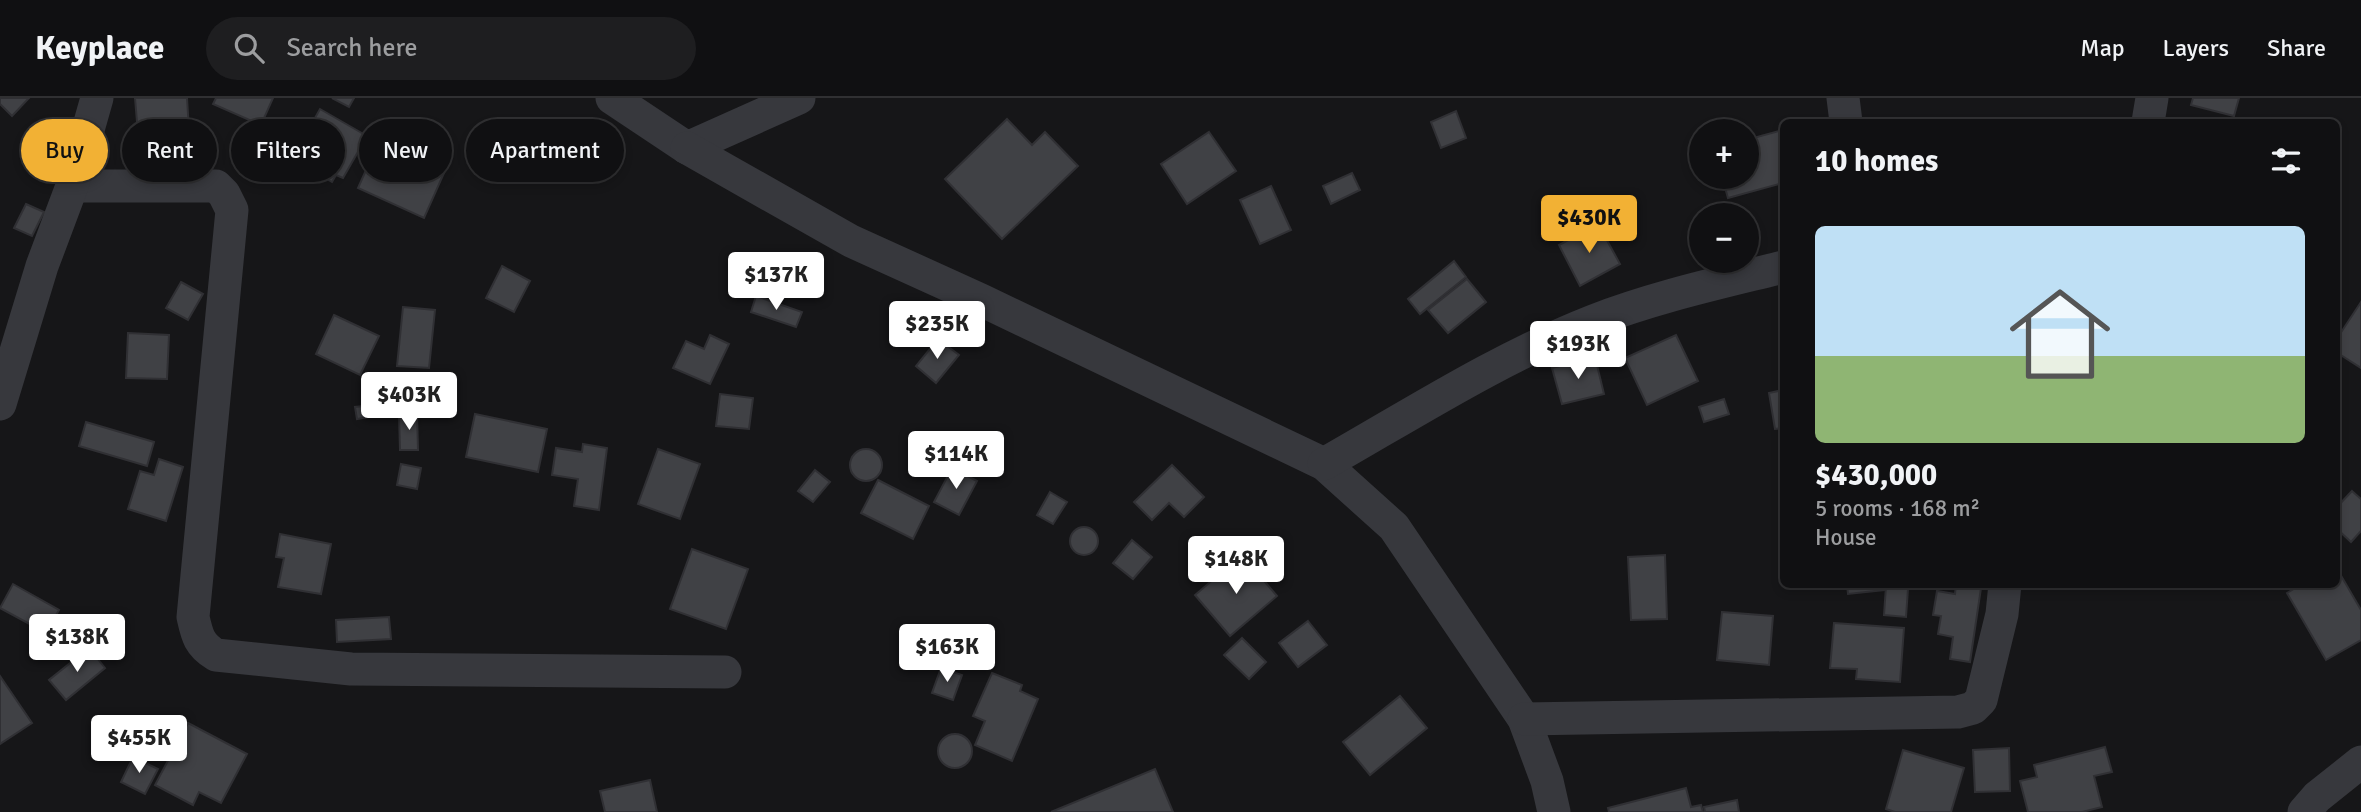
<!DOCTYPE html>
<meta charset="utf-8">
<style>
:root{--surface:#101012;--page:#1e1e20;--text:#f1f3f6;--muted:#9c9d9f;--line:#303032;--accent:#f2b134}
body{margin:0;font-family:Signika,sans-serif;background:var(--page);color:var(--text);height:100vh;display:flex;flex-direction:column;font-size:26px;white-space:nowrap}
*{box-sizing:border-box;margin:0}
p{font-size:23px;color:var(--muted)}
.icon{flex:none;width:38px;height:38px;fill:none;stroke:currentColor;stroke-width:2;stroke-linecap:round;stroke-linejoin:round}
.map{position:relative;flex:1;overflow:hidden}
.details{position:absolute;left:1780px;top:21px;width:560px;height:469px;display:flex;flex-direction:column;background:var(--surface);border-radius:10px;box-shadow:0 4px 10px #0003,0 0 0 2px var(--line)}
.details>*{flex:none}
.hud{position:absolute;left:21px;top:21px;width:665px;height:63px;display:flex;gap:14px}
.controls{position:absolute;left:1689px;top:21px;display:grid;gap:14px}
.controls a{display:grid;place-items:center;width:70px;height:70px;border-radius:50%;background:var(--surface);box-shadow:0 4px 10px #0003,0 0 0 2px var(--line);font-size:35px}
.price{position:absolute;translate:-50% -60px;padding:0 16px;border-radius:7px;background:#fff;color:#222;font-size:23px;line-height:46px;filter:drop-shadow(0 2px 4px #0008)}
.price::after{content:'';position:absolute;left:50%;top:42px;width:21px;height:16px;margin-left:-10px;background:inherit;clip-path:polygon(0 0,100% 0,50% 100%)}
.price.active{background:var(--accent);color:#111}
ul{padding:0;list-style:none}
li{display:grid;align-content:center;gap:14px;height:371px;padding:0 35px}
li+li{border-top:2px solid var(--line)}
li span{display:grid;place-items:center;height:217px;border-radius:10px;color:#555}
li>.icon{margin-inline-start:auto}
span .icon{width:126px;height:126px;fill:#fffc;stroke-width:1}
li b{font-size:30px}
h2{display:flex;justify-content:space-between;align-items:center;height:84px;padding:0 35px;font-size:30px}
.tag{padding:0 24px;border-radius:32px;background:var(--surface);box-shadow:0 4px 10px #0003,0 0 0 2px var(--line);font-size:24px;line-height:63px}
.tag.active{background:var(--accent);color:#111}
header{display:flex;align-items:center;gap:42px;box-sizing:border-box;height:98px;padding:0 35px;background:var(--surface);border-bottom:2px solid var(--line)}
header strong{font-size:33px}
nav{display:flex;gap:38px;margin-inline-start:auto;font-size:24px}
.search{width:490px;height:63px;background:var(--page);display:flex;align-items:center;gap:18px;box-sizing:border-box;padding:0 24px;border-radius:38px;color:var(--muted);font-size:26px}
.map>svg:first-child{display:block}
.building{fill:#404145;stroke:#303034;stroke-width:2}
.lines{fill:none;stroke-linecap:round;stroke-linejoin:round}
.minor{stroke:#37383d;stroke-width:33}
</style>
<header>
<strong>Keyplace</strong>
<div class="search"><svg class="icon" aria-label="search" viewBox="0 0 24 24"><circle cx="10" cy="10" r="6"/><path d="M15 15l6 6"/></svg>Search here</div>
<nav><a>Map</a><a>Layers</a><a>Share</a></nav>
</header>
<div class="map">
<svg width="2361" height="714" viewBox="0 0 2361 714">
<rect width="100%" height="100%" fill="#161618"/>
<g class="building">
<polygon points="0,0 29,0 12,18 0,6"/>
<polygon points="135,0 187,0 189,32 138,36"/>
<polygon points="216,0 273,0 261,27 213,6"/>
<polygon points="332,0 354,0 349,9"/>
<polygon points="2193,0 2239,0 2234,18 2191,7"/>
<polygon points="320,11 367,38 343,80 336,77 332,84 292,61"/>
<polygon points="1456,13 1466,40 1441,50 1431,24"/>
<polygon points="1007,21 1032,47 1045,34 1078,68 1002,141 945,81"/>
<polygon points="1783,32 1783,85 1728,100 1722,79 1746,79 1746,42"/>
<polygon points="1209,34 1236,73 1187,106 1161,66"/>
<polygon points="382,36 413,51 418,41 452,57 424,120 358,90"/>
<polygon points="1352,75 1360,92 1331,106 1323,88"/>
<polygon points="1271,88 1291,132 1260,146 1240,102"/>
<polygon points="26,106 44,114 32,138 14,130"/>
<polygon points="1598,126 1620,166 1580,188 1559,147"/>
<polygon points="1454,163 1466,179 1420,216 1408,201"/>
<polygon points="502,168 530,183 514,214 486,200"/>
<polygon points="1467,181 1486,204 1448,235 1428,212"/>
<polygon points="181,184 203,196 188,222 166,210"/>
<polygon points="756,198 802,214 796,229 751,214"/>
<polygon points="2361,204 2361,270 2336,254 2336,242"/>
<polygon points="403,209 435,212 429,270 397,268"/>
<polygon points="334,217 379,238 360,277 316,256"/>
<polygon points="128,235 169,237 167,281 126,280"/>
<polygon points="710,237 729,246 710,286 673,270 686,243 704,251"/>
<polygon points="1676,237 1698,283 1647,307 1625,260"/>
<polygon points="938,241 959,257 936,285 916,268"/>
<polygon points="1595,259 1604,296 1562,306 1552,270"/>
<polygon points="1783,292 1783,330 1775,331 1769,295"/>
<polygon points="720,296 753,300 749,331 716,328"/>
<polygon points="1724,301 1729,316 1704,324 1699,309"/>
<polygon points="373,307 375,318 357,321 355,309"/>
<polygon points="417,315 418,352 400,352 399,316"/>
<polygon points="475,316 547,331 538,374 466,359"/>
<polygon points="86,324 154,344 147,368 79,348"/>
<polygon points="583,346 607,350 599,412 574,408 578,381 552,377 556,350 582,354"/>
<circle cx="866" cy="367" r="16"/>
<polygon points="658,351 700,366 680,421 638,406"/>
<polygon points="159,361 183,369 166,423 128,411 140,373 154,377"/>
<polygon points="401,366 421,370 417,391 397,387"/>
<polygon points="1172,367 1204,399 1184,419 1169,405 1152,422 1134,404"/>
<polygon points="952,370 977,383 959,417 934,404"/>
<polygon points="815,372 830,384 813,404 798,393"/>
<polygon points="878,382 929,408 913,441 861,415"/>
<polygon points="2352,393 2361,401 2361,433 2351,444 2336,430 2336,410"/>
<polygon points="1050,394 1067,404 1053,426 1037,417"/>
<circle cx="1084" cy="443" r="14"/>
<polygon points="280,436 331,446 321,496 278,489 284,460 276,459"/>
<polygon points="1132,442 1152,459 1133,481 1113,465"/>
<polygon points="692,451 748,471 726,531 670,511"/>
<polygon points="1242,457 1277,498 1230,538 1195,497"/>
<polygon points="1665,457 1667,521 1631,522 1628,459"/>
<polygon points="2336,469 2361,512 2361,542 2326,562 2287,495 2302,486 2336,486"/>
<polygon points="13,486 59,512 46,535 0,510"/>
<polygon points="1847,486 1883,486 1884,492 1848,496"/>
<polygon points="1956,486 1981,490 1970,564 1950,561 1953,539 1938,536 1941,518 1933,517 1937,493 1955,496"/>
<polygon points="1886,488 1908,491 1906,519 1884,517"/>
<polygon points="1722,514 1773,518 1769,567 1717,562"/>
<polygon points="389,519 391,541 337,544 336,522"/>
<polygon points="1308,523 1327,547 1298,569 1279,545"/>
<polygon points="1834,525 1904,530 1900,584 1856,581 1857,571 1830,570"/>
<polygon points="1242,540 1266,564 1249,581 1224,557"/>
<polygon points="89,550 105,570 66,602 49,582"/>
<polygon points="941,570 962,577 953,602 932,595"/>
<polygon points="992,575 1022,587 1020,593 1038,601 1012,663 975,647 985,623 973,618"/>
<polygon points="0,578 32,625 0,646"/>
<polygon points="1400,598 1427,630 1370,677 1343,644"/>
<polygon points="188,625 247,656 221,705 199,694 193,707 155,687"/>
<circle cx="955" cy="653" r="17"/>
<polygon points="2105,649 2112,674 2094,678 2102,709 2082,714 2028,714 2020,683 2037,679 2034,667"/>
<polygon points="2009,650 2010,693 1975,694 1973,652"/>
<polygon points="1903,652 1964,670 1951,714 1895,714 1886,711"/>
<polygon points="133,659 158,671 145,696 121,684"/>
<polygon points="1155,671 1173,714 1051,714"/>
<polygon points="650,682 657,714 605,714 600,693"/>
<polygon points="1686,690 1691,709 1701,707 1703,714 1609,714 1608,710"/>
<polygon points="1737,702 1739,714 1705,714 1704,709"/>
</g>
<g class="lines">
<g class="minor">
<polyline points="612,0 687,50 799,0"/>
<polyline points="1843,0 1846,24"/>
<polyline points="2148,24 2152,0"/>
<polyline points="687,50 851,143 981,202 1324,366 1394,429 1524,621 1547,683 1554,714"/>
<path d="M72,88H216L224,96L232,112L193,519C197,537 199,547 216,557L351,571L725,574"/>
<polyline points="0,306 42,168 72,88 97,0"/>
<path d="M1324,366C1412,316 1499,260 1593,223C1655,199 1719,185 1783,169"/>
<polyline points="1524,621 1958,614 1973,610 1981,602 2002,516 2005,486"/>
<polyline points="2304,714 2317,699 2361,664"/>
</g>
</g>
</svg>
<div class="controls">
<a>+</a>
<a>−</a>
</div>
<b class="price active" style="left:1589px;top:157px">$430K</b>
<b class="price" style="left:776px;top:214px">$137K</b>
<b class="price" style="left:937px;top:263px">$235K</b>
<b class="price" style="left:1578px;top:283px">$193K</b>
<b class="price" style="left:409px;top:334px">$403K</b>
<b class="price" style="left:956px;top:393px">$114K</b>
<b class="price" style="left:1236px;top:498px">$148K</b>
<b class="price" style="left:77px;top:576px">$138K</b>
<b class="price" style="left:947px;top:586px">$163K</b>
<b class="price" style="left:139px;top:677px">$455K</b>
<div class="hud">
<a class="tag active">Buy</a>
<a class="tag">Rent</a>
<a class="tag">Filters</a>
<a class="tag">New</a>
<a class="tag">Apartment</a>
</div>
<section class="details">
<h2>10 homes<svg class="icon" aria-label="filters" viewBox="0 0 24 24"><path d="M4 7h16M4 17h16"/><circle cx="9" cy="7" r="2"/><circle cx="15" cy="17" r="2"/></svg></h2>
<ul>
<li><span style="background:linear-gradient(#bfe0f5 60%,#8fb573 0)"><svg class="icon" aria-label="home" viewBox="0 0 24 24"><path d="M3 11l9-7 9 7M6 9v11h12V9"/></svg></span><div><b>$430,000</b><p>5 rooms · 168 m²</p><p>House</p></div></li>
</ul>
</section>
</div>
